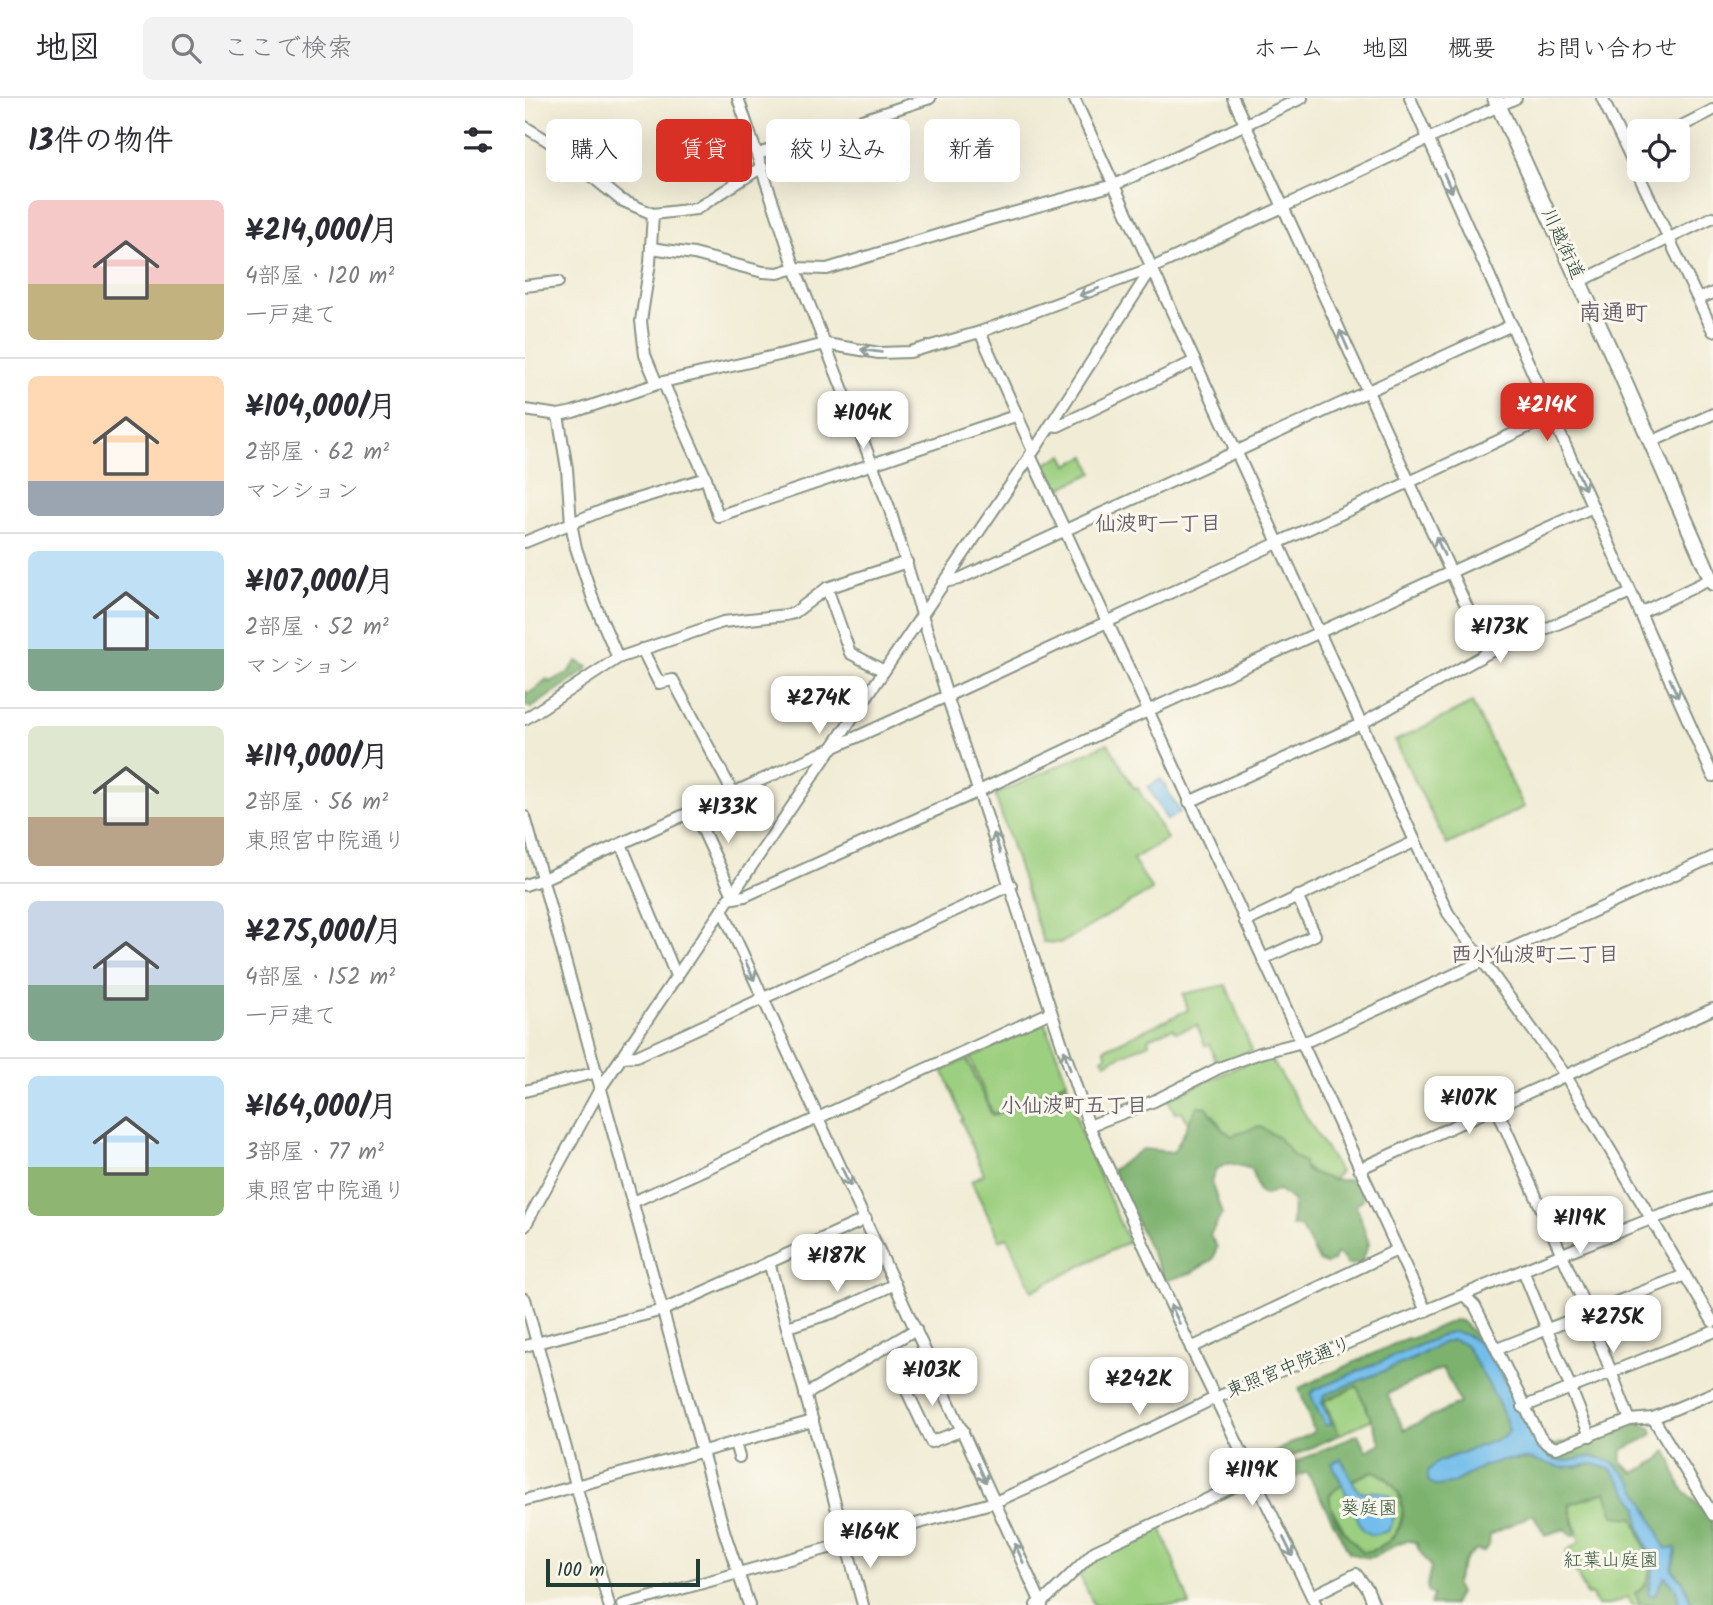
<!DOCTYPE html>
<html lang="ja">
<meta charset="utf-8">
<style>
:root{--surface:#fff;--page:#f2f2f3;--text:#2b2b33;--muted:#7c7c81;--line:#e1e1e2;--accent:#d93025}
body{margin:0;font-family:Kalam,"Klee One",sans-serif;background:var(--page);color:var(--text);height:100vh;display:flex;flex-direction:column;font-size:26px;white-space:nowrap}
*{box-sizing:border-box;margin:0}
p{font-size:23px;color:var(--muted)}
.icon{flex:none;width:38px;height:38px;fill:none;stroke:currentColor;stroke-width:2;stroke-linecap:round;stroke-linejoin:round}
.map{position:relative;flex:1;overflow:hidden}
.drawer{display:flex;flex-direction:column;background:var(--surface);width:525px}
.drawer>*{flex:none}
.banner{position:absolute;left:21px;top:21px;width:665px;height:63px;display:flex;gap:14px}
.fabs{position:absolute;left:1102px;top:21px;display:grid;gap:14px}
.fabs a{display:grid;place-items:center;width:63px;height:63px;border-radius:10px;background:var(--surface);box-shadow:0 7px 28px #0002;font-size:35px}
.scale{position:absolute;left:21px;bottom:18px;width:154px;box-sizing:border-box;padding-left:7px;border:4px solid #1f3d34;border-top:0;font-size:19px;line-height:24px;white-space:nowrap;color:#1f3d34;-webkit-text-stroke:5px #fbf7ec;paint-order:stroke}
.price{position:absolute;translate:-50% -60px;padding:0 16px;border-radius:14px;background:#fff;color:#222;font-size:23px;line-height:46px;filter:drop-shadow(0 2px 4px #0008)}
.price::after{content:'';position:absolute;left:50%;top:42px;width:21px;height:16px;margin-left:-10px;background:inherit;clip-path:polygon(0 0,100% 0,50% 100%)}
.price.on{background:var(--accent);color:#fff}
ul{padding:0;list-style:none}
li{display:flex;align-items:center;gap:21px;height:175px;padding:0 28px}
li+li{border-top:2px solid var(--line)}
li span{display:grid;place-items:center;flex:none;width:196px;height:140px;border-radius:10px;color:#555}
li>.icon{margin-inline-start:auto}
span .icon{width:84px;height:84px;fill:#fffc;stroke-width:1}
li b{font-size:30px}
h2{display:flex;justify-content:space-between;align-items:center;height:84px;padding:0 28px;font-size:30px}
.pill{padding:0 24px;border-radius:10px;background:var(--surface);box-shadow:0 7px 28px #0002;font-size:24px;line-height:63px}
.pill.on{background:var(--accent);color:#fff}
header{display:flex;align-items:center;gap:42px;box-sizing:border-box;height:98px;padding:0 35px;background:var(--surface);border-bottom:2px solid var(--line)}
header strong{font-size:33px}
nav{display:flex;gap:38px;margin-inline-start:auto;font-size:24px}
.search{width:490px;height:63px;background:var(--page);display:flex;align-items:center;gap:18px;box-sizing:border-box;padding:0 24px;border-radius:10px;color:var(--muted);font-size:26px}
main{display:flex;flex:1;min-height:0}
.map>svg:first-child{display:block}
.green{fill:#9ccf7f;stroke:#5e865a;stroke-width:2}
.forest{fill:#7db26e;stroke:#4e7851;stroke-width:2;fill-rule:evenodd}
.water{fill:#72bdeb;stroke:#487d90;stroke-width:2}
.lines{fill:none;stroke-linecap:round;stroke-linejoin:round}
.minor-casing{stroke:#889484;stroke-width:14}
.major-casing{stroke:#889484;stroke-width:18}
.minor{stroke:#fff;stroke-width:10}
.major{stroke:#fff;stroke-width:14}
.oneway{stroke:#8f9e9a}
.labels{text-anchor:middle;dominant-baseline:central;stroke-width:6;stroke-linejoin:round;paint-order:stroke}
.street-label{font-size:19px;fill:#1f3d34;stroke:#fbf7ec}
.park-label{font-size:19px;fill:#385a43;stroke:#fbf7ec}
.neighbourhood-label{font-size:21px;font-weight:bold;fill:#65606d;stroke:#fbf7ec}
.quarter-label{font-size:23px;font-weight:bold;fill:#65606d;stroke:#fbf7ec}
</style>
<header>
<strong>地図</strong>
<div class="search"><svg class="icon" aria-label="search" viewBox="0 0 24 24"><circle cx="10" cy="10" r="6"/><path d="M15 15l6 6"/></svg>ここで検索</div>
<nav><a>ホーム</a><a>地図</a><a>概要</a><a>お問い合わせ</a></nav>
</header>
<main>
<section class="drawer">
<h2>13件の物件<svg class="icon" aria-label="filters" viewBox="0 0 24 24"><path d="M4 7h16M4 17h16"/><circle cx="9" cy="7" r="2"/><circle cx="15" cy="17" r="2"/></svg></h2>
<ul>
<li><span style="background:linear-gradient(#f6c9c9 60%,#c2b280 0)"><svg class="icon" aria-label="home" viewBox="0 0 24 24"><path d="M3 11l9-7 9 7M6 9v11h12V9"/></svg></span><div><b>¥214,000/月</b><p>4部屋 · 120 m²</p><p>一戸建て</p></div></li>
<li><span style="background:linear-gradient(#ffd9b3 75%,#9aa5b1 0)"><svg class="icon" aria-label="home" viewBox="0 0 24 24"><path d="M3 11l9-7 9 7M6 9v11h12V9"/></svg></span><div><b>¥104,000/月</b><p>2部屋 · 62 m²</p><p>マンション</p></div></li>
<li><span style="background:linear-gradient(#bfe0f5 70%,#7fa58c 0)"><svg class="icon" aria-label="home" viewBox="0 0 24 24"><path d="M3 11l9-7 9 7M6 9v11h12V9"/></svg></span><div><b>¥107,000/月</b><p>2部屋 · 52 m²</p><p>マンション</p></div></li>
<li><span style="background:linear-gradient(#dfe7d0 65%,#b9a48a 0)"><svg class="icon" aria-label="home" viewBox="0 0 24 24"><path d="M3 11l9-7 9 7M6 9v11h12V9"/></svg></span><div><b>¥119,000/月</b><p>2部屋 · 56 m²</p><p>東照宮中院通り</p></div></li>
<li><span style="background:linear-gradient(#c9d6e8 60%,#7fa58c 0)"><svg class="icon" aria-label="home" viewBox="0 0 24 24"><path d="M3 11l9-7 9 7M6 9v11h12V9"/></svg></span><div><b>¥275,000/月</b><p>4部屋 · 152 m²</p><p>一戸建て</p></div></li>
<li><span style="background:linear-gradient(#bfe0f5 65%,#8fb573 0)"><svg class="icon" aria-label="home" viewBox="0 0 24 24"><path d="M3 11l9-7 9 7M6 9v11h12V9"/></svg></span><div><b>¥164,000/月</b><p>3部屋 · 77 m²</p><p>東照宮中院通り</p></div></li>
</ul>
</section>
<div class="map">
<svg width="1188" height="1507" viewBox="0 0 1188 1507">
<rect width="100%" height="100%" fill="#fbf7ec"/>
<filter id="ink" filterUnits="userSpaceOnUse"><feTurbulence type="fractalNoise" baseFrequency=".0143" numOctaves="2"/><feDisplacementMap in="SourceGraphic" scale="14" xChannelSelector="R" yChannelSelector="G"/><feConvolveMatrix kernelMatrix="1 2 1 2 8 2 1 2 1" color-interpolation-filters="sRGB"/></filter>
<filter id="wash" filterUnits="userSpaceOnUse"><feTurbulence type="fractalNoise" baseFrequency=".00686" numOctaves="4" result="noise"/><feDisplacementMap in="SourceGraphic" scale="28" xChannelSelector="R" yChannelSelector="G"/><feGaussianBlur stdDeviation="1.57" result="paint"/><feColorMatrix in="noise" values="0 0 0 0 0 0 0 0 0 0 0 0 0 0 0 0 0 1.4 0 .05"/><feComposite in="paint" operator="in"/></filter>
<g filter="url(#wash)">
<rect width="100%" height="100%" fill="#f1ecd5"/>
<g class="green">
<polygon points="538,357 543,367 561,358 568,375 528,394 516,368"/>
<polygon points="947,605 999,709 922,747 870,643"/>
<polygon points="583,645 609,690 612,689 642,741 608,761 627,792 536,845 518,844 470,697"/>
<polygon points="701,887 727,953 692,968 685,946 680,948 672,927 651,934 648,930 623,940 624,945 580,965 577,960 582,957 579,951 663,912 658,896"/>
<polygon points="520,925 542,983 468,1016 445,960"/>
<polygon points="745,959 815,1074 800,1088 776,1065 704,1042 688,1016 664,1027 657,1013 650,1015 643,1001 722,965"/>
<polygon points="442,961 467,1018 542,985 556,1034 603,1144 507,1193 482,1139 475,1142 446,1083 459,1076 436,1022 438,1021 418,971"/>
<polygon points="832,1288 847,1321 814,1337 799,1303"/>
<path d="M807,1365C823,1368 853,1369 864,1381C890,1409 875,1450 838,1454L823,1439L804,1405Z"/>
<polygon points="1082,1394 1109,1420 1124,1462 1124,1479 1113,1503 1116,1507 1107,1507 1103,1499 1085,1507 1072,1507 1066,1496 1062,1497 1041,1453 1055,1444 1044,1406"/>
<polygon points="635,1426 665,1507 569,1507 554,1476 573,1458"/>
</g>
<g class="forest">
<path d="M52,563L63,569L60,573L6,610L0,607V593L3,595C12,593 14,586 22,581L24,584L42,576Z"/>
<path d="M673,1008L682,1009L696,1030L707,1038L734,1028L754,1040L769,1058L779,1064L780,1072L807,1082H829L836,1089L838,1101L831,1107L844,1146L836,1165L823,1167L816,1158L811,1156L808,1163L801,1166L794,1163L776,1129L767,1128L768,1102L754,1092L739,1097L734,1093L727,1071L705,1065L691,1071L686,1083L697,1116L685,1137L692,1149L688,1161L666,1175L640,1183L587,1072L618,1051L648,1054C658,1040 663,1023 673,1008Z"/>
<path d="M929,1222L936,1223L955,1241L961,1239L1020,1350L1111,1324L1126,1329L1128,1336C1119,1343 1107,1346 1097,1353L1096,1364L1109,1375L1135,1361L1141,1352C1149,1363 1149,1376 1155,1387C1163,1401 1182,1410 1187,1424C1188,1436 1188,1491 1188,1507H1167L1158,1483L1147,1472L1151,1454L1140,1450L1124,1414L1094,1369L1076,1360L1065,1359L1038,1365L1022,1357L1008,1341L965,1257L925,1234L789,1292L801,1327L806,1325L797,1305L799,1297L886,1262L917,1245L927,1242L940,1246C953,1268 980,1310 984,1334L979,1339L912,1364L926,1386L959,1368L977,1362L1003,1361L1051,1369L1069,1366L1087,1372L1113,1409L1115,1426L1129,1468L1123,1492L1129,1498L1140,1478L1151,1491L1154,1507H1116L1110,1495C1138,1480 1117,1442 1109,1420L1089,1418L1081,1394L1044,1406L1051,1436L1047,1438L1040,1431L1020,1437L1008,1416L965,1437L964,1448L958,1454L952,1452C937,1460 936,1472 930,1487L934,1495L928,1507H905L908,1497L903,1494L902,1487L906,1469L893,1450L892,1445C866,1434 858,1473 824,1454L782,1374L741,1393L735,1381L754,1372L756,1375L761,1372L760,1369L833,1336L841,1353L856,1345L832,1288L799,1303L814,1337L757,1363L755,1360L750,1362L751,1366L732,1374L727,1365L789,1334L774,1290L882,1240L886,1241ZM918,1270L935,1305L879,1332L862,1296ZM807,1365H819L826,1383L849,1373C892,1392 885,1449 838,1454C824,1440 802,1418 805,1396L817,1387Z"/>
</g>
<g class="water">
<polygon points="636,681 655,714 642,722 623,689"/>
<path d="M925,1234C977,1233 989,1331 1025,1359C1038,1369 1051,1359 1066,1359C1107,1359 1125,1419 1140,1450H1151L1147,1472L1158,1483L1167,1507H1154L1151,1491L1140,1479L1129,1498L1123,1496L1129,1468L1114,1426L1113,1409L1087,1372L1069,1366L1038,1370L1003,1361L977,1362L959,1368L926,1386L911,1388L903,1383V1373L912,1364L979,1339L984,1334C980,1311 952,1267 940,1246L927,1242L917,1245L886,1262L799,1297L797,1305L806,1327H800C795,1315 790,1311 786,1296L789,1292Z"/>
<path d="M816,1361L833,1393C841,1395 849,1393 856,1394C874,1398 871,1421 863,1433L847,1437L838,1432L807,1365Z"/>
</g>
</g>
<g filter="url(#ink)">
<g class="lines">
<g class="minor-casing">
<g id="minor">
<polyline points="213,0 270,170 364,409 422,598 564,1028 666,1250 791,1507"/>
<polyline points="549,0 923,815 1041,978 1188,1224"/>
<polyline points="708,0 963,555"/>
<polyline points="885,0 1188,678"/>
<polyline points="1077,0 1188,233"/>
<polyline points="0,29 23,43 96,102 128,116 171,111 237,69"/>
<polyline points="1147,33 1188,12"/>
<polyline points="233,56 405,0"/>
<polyline points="128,116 125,165 116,223 120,257 132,286"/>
<polyline points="126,150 169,156 238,174 253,175 270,170 302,171 462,122 589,87 777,0"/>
<polyline points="1054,184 1188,119"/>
<polyline points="0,188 33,184"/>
<polyline points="1173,201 1188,195"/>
<polyline points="455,234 508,353"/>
<polyline points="138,284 181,380 193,418 493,317"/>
<polyline points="0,312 33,317"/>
<polyline points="526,327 533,328 670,263"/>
<polyline points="1126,344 1188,316"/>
<polyline points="505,357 901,1213"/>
<polyline points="0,444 86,409 181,380"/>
<polyline points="419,484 434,481 987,227"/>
<polyline points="302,490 325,555 359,573"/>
<polyline points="1115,515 1186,481"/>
<polyline points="117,551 134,585 148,582 208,695"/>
<polyline points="93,560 69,504 51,450 46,425 42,371 33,317 48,314 138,284 301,246 354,255 385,254 455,234 627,170 991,0"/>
<polyline points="0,621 93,560 198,524 261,517 269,515 302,490 382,464"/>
<polyline points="664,704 836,626 963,555 1106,495"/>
<polyline points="169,713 207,795"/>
<polyline points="0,719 200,1436 224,1507"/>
<polyline points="96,746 152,880"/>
<polyline points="0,787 18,781 422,598 1027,318"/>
<polyline points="203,801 220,798 454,693 629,610 1068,409"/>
<polyline points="197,811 517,1507"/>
<polyline points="720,824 889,744"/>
<polyline points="738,861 790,837 772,798"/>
<polyline points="97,959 112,958 486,787"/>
<polyline points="0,993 72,974"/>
<polyline points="971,1009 1063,1215 1105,1322"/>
<polyline points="564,1028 629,1003 694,970 735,955 785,942 1188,759"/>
<polyline points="834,1071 1188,911"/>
<polyline points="108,1104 526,914"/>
<polyline points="0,1128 75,991 512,348 627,170"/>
<polyline points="244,1164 338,1507"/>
<polyline points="998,1172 1065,1338"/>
<polyline points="939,1197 950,1208 1015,1339 1022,1346 1031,1350 1105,1322 1128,1320 1188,1295"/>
<polyline points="0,1201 84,1507"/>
<polyline points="262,1229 310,1214 370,1186"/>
<polyline points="0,1248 138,1212 341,1121"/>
<polyline points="666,1250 872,1152"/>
<polyline points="972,1251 1160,1177"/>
<polyline points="411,1273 381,1287 380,1289 406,1344 438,1332"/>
<polyline points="280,1297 391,1231"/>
<polyline points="998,1309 1188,1234"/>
<polyline points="1128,1320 1188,1417"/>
<polyline points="210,1345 214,1359"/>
<polyline points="0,1402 288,1323"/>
<polyline points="787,1498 831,1476 842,1490 849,1507"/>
<polyline points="98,1507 470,1404 528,1378 690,1300 1037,1156 1126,1121 1188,1100"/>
<polyline points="511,1507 523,1499 570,1453 730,1379"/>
</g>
</g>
<g class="major-casing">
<polyline id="major" points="970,0 1088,258 1188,485"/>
</g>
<use href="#minor" class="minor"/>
<use href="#major" class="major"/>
</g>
<defs><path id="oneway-shaft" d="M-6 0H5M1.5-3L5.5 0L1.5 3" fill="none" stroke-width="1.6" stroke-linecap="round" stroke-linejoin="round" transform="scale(1.75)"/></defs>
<g class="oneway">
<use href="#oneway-shaft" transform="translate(923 85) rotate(66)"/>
<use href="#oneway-shaft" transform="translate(564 194) rotate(159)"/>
<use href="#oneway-shaft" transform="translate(819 242) rotate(-114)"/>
<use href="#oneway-shaft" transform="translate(346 253) rotate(-172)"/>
<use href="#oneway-shaft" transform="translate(1056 382) rotate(66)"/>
<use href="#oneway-shaft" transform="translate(915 448) rotate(-114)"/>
<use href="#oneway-shaft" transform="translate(1149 590) rotate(66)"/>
<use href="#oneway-shaft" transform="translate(472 745) rotate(-108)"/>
<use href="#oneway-shaft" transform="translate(225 873) rotate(65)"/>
<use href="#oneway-shaft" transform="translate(542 962) rotate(-108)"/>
<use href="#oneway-shaft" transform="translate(321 1079) rotate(65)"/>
<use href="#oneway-shaft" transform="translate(650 1216) rotate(-115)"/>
<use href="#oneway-shaft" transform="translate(457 1375) rotate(65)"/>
<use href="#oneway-shaft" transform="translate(763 1449) rotate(64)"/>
<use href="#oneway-shaft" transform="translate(494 1455) rotate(-114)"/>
</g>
</g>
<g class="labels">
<g class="street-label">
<text transform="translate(1037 146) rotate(65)">川越街道</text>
<text transform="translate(764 1270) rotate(-22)">東照宮中院通り</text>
</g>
<g class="park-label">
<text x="844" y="1411">葵庭園</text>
<text x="1086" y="1463">紅葉山庭園</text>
</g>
<g class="neighbourhood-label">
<text x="633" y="426">仙波町一丁目</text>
<text x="1010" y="857">西小仙波町二丁目</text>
<text x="549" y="1008">小仙波町五丁目</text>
</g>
<g class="quarter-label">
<text x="1088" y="216">南通町</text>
</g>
</g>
</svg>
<div class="fabs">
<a><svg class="icon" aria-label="locate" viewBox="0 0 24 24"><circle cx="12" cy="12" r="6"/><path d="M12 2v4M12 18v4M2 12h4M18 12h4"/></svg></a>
</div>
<div class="scale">100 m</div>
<b class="price on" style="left:1022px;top:345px">¥214K</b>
<b class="price" style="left:338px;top:353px">¥104K</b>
<b class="price" style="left:975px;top:567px">¥173K</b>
<b class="price" style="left:294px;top:638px">¥274K</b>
<b class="price" style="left:203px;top:747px">¥133K</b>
<b class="price" style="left:944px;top:1038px">¥107K</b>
<b class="price" style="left:1055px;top:1158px">¥119K</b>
<b class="price" style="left:312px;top:1196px">¥187K</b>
<b class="price" style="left:1088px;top:1257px">¥275K</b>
<b class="price" style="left:407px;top:1310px">¥103K</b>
<b class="price" style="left:614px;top:1319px">¥242K</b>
<b class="price" style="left:727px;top:1410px">¥119K</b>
<b class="price" style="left:345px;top:1472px">¥164K</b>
<div class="banner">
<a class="pill">購入</a>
<a class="pill on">賃貸</a>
<a class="pill">絞り込み</a>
<a class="pill">新着</a>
</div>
</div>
</main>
